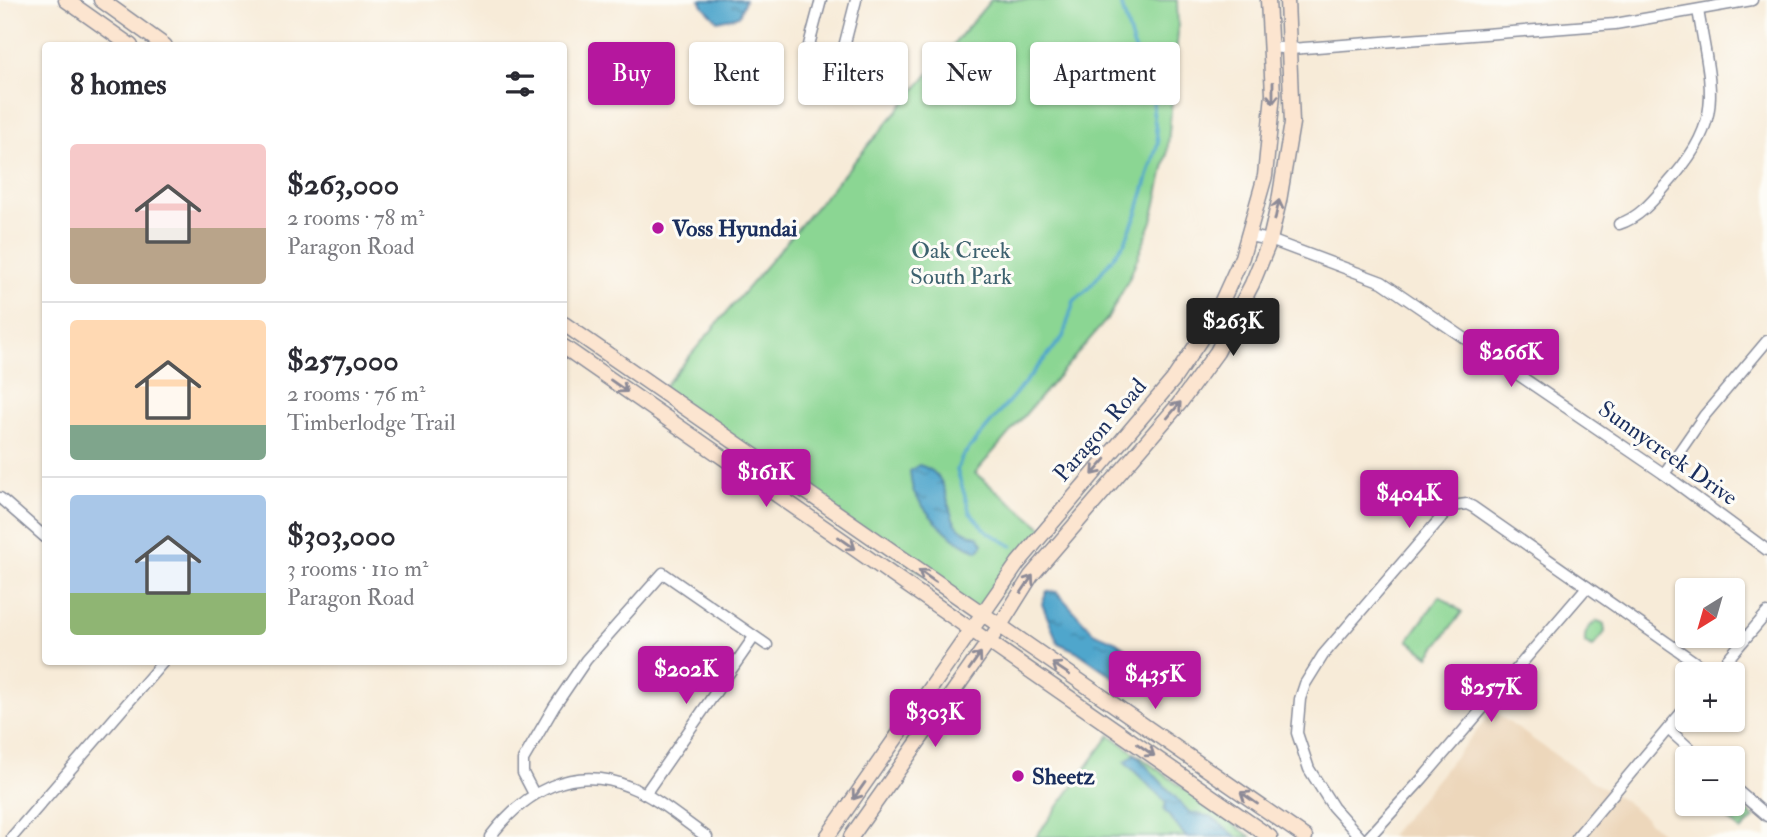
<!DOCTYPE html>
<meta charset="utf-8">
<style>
:root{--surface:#fff;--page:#f2f2f3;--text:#2b2b33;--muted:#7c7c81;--line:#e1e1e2;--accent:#b5179e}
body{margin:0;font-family:"IM FELL Double Pica",serif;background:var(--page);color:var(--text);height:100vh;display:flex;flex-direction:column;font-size:26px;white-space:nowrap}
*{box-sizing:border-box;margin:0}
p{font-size:23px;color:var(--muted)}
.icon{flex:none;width:38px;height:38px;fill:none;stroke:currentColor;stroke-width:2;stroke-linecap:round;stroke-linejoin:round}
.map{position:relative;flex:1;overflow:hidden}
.drawer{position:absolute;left:42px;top:42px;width:525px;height:623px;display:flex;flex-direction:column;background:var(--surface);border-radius:7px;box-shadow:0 2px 5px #0004}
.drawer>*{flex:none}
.hud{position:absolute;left:588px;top:42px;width:665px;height:63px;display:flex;gap:14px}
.needle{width:46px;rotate:217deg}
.controls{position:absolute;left:1675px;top:578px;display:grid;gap:14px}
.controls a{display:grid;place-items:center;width:70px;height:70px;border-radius:7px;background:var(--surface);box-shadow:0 2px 5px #0004;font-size:35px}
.price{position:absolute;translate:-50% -60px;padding:0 16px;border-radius:7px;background:var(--accent);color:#fff;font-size:23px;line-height:46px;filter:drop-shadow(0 2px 4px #0008)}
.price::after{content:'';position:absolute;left:50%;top:42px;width:21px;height:16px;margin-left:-10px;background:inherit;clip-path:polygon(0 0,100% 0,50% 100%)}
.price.current{background:#222;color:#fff}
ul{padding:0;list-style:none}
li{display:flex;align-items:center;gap:21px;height:175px;padding:0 28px}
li+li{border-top:2px solid var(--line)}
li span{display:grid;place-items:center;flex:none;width:196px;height:140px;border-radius:7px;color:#555}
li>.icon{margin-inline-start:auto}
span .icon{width:84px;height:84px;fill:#fffc;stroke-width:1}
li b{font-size:30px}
h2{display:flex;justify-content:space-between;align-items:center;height:84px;padding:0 28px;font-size:30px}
.pill{padding:0 24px;border-radius:7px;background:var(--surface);box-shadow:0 2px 5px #0004;font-size:24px;line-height:63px}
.pill.current{background:var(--accent);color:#fff}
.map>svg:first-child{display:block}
.built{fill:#edd7bb}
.park{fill:#8bd693;stroke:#538278;stroke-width:2}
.water{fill:url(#water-ripples);stroke:#366a95;stroke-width:2}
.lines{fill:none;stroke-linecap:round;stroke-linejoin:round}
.stream{stroke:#50a6cc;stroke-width:3.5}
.street-casing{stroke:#898d9b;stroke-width:13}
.secondary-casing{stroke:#898d9b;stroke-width:17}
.street{stroke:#fff;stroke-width:10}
.secondary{stroke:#fce5d0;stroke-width:14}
.oneway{stroke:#8c8a97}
.poi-dot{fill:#b5179e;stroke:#fdfcf7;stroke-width:2.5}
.labels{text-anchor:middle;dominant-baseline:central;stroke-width:6;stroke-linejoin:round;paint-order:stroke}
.poi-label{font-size:23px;font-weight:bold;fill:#1b2f5e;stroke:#fdfcf7;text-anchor:start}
.park-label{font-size:23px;fill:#3d616e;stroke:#fdfcf7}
.street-label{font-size:23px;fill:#1b2f5e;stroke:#fdfcf7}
</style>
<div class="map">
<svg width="1767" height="837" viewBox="0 0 1767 837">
<defs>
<pattern id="water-ripples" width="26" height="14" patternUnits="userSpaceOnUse" patternTransform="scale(1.75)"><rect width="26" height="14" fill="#50a6cc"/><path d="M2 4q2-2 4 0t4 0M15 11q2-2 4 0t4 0" fill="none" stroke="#4288a9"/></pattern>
</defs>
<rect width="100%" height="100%" fill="#fdfcf7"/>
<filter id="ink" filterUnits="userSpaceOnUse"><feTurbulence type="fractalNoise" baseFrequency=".0143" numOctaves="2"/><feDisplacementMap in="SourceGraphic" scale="14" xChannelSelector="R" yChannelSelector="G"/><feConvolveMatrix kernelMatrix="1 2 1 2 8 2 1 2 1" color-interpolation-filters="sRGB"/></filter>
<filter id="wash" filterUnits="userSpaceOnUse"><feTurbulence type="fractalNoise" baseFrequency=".00686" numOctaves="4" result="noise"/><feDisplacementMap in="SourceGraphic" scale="28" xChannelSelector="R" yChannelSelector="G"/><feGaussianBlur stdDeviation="1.57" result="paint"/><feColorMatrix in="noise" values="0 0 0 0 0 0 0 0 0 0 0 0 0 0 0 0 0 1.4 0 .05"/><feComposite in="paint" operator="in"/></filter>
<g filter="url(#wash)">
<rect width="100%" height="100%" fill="#f7ebd8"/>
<polygon class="built" points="1493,711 1598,785 1629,804 1666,837 1389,837"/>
<g class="park">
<polygon points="991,0 1177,0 1178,32 1167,155 1152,221 1129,279 1108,318 975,473 1045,530 983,616 661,390"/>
<polygon points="1440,596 1462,612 1429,656 1408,640"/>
<path d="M1597,621L1604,625L1605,632L1593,647L1585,643C1584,631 1588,627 1597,621Z"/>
<polygon points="1110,735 1251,837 1036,837"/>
<polygon points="1734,799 1754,818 1741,831 1721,813"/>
</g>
<g class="water">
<polygon points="700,0 745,0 739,16 718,21 704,7"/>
<path d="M919,465C963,477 933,530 978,536L983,544L978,551C953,542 928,517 915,494C911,488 911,478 910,471Z"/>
<polygon points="1047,591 1057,592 1093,632 1117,642 1130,652 1141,675 1138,681 1122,683 1076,651 1058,643 1042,604"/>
<polygon points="1135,754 1189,812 1211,817 1237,837 1186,837 1164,810 1166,802 1125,762"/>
</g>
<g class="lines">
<polyline class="stream" points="1012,546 988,532 970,513 957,470 962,457 1063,337 1074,301 1089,288 1125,242 1137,213 1158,143 1153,111 1154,90 1133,45 1120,0"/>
</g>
</g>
<g filter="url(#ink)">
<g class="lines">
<g class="street-casing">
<g id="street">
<path d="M821,0L805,60C809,73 818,81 832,78L838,70L856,0"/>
<polyline points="1271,47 1291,49 1615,24 1752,0"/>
<path d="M1619,224C1638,218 1651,203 1664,188C1726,119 1712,94 1698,10"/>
<polyline points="1249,236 1270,240 1382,282 1664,474 1767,550"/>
<polyline points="1664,474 1704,416 1767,341"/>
<polyline points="0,498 46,538"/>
<polyline points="1715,674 1767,613"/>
<polyline points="1668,729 1700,758"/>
<polyline points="1732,786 1767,816"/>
<polyline points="534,794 523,773 523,760 554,707 586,660 663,573 767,645"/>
<polyline points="645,794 754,637"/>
<polyline points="12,837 163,662"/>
<path d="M490,837C524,792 573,763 630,787C658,798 682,820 707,837"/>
<polyline points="1360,837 1333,807 1309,769 1297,733 1300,699 1305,684 1323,655 1451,506 1467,504 1473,507 1712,674"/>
<polyline points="1369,837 1422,779 1587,587"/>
<polyline points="1577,837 1687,706"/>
</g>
</g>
<g class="secondary-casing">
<g id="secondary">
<polyline points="66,0 131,46"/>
<polyline points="101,0 165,46"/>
<polyline points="564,324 1305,837"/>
<polyline points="564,347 1270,837"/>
<polyline points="827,837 1018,563 1173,380 1208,328 1221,303 1242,257 1265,176 1273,94 1268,0"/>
<polyline points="851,837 999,627 1031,576 1179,404 1217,352 1252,284 1270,240 1279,201 1292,123 1287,0"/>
</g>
</g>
<use href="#street" class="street"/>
<use href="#secondary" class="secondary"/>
</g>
<defs><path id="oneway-shaft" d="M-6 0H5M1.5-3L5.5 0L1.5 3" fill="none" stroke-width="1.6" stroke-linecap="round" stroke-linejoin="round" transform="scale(1.75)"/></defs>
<g class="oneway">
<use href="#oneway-shaft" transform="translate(1273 93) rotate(90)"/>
<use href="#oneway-shaft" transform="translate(1277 210) rotate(-78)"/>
<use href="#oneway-shaft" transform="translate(619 386) rotate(35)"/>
<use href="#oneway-shaft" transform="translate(1174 410) rotate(-50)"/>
<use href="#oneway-shaft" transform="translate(1099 467) rotate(131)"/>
<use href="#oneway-shaft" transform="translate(847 543) rotate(35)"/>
<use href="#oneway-shaft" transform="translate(927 576) rotate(-145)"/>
<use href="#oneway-shaft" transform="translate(1027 584) rotate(-56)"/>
<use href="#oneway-shaft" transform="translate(975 661) rotate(-55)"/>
<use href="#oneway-shaft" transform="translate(1061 669) rotate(-146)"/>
<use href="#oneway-shaft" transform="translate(1146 750) rotate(35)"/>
<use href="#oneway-shaft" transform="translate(859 791) rotate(125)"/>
<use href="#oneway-shaft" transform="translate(1249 798) rotate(-145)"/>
</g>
</g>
<g class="poi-dot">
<circle cx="658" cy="228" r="7"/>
<circle cx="1018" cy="776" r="7"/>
</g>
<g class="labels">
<g class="poi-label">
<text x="672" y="228">Voss Hyundai</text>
<text x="1032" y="776">Sheetz</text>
</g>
<g class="park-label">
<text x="961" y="250">Oak Creek<tspan x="961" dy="26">South Park</tspan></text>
</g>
<g class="street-label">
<text transform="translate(1100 430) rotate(-49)">Paragon Road</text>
<text transform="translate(1668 453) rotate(35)">Sunnycreek Drive</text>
</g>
</g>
</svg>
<div class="controls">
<a><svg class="needle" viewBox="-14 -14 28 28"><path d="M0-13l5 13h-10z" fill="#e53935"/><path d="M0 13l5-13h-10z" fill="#7c7c81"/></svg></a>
<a>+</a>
<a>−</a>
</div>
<b class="price current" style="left:1233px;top:358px">$263K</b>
<b class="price" style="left:1511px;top:389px">$266K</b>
<b class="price" style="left:766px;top:509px">$161K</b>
<b class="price" style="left:1409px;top:530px">$404K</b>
<b class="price" style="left:686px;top:706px">$202K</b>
<b class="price" style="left:1155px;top:711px">$435K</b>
<b class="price" style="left:1491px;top:724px">$257K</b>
<b class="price" style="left:935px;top:749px">$303K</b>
<div class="hud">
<a class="pill current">Buy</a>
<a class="pill">Rent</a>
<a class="pill">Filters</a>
<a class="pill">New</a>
<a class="pill">Apartment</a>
</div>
<section class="drawer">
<h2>8 homes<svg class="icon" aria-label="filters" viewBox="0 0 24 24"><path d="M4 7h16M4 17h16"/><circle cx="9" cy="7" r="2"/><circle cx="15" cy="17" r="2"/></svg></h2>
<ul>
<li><span style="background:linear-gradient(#f6c9c9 60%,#b9a48a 0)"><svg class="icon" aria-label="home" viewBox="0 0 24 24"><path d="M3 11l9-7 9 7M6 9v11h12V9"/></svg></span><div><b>$263,000</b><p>2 rooms · 78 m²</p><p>Paragon Road</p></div></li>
<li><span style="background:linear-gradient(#ffd9b3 75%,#7fa58c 0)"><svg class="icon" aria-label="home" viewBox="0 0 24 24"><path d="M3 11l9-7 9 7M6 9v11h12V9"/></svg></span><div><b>$257,000</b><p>2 rooms · 76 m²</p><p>Timberlodge Trail</p></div></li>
<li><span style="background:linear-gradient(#a9c7e8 70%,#8fb573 0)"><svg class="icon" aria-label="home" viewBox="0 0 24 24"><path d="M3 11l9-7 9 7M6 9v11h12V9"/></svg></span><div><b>$303,000</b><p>3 rooms · 110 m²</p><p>Paragon Road</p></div></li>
</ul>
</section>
</div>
